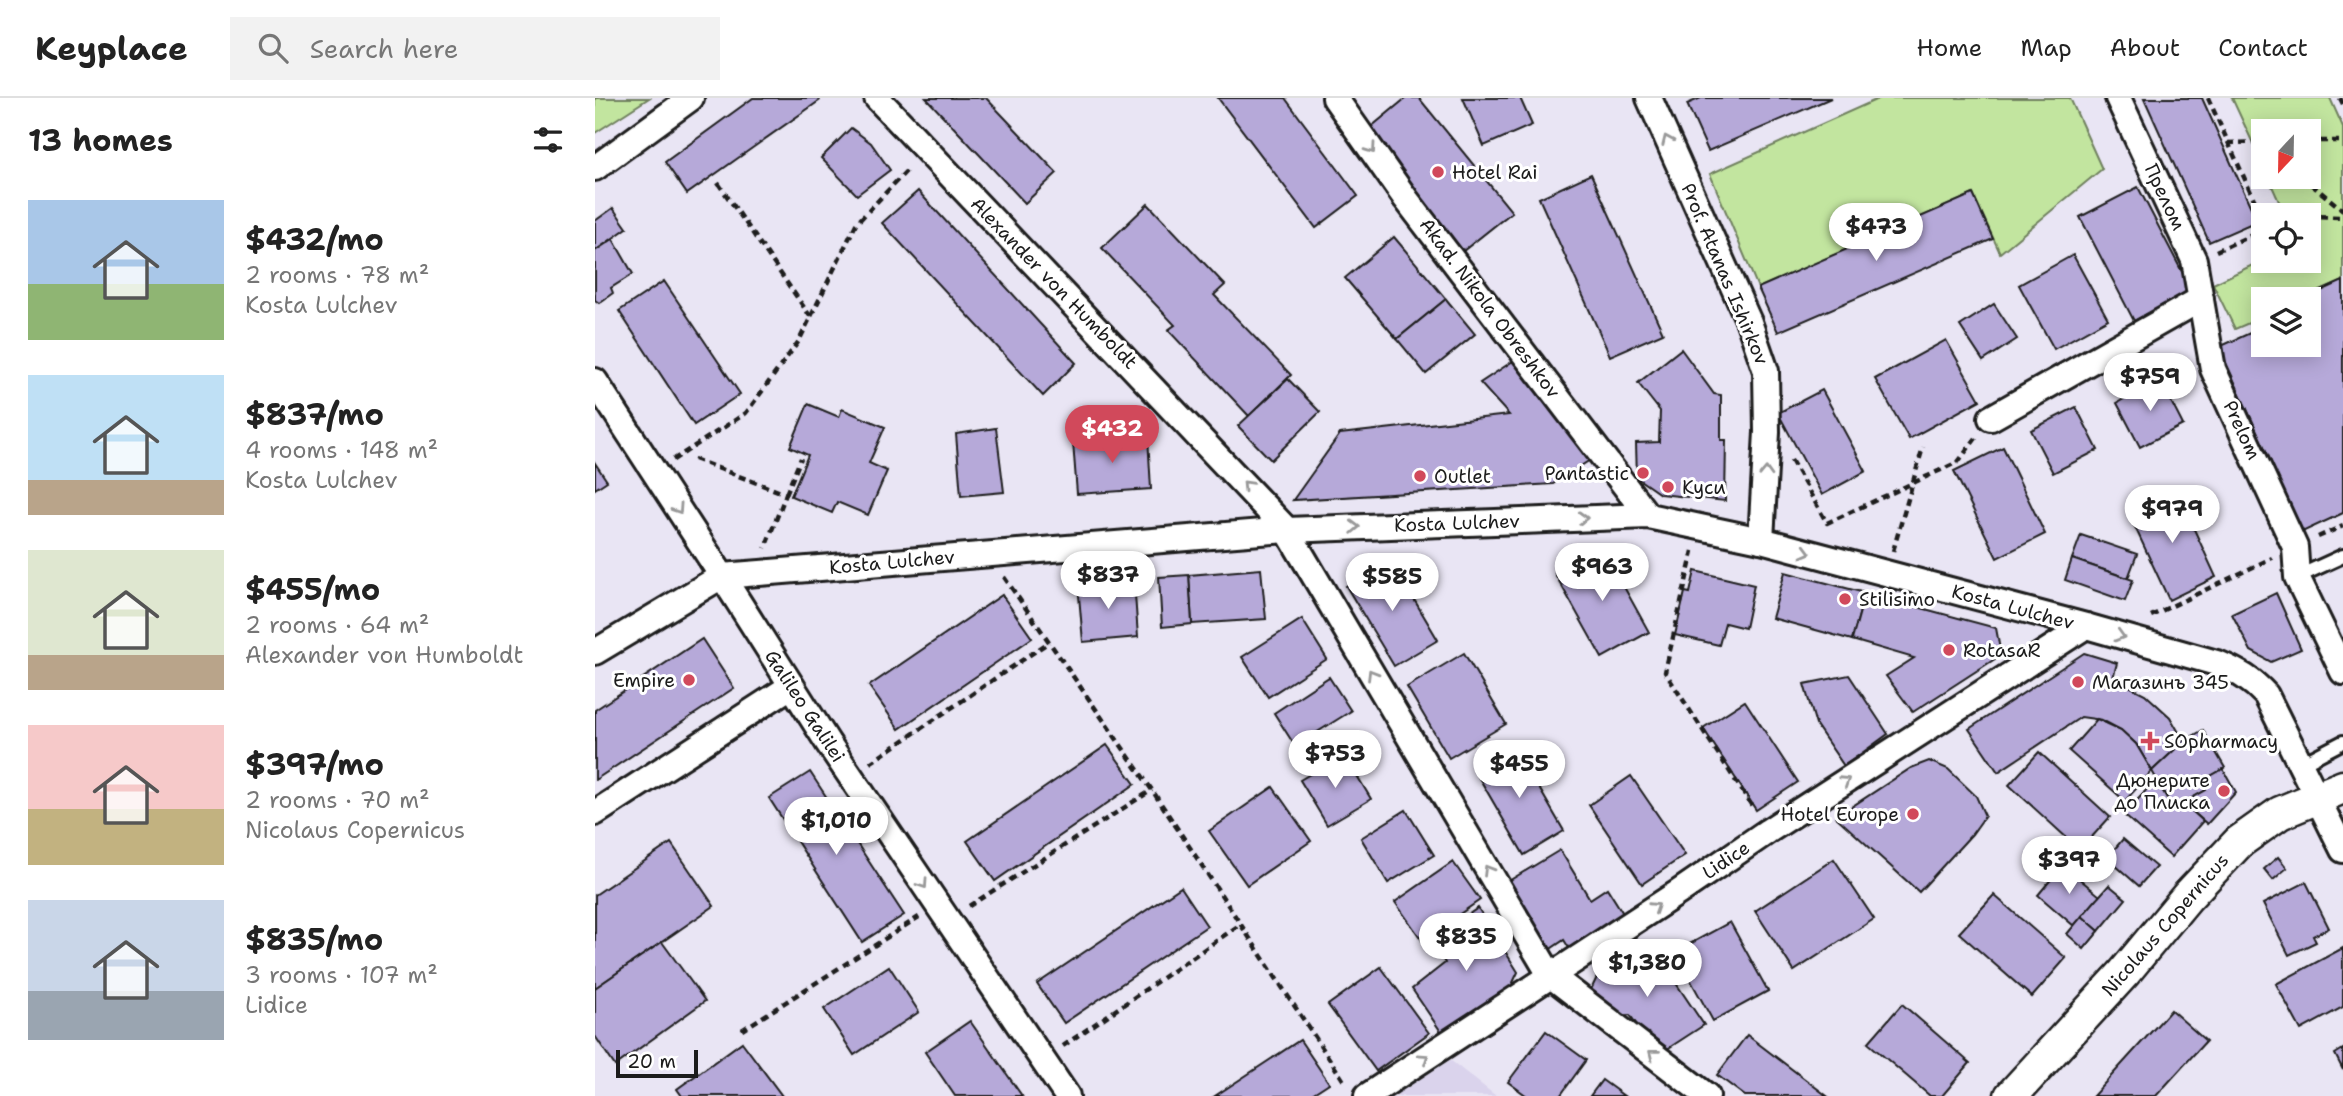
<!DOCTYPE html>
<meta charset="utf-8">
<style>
:root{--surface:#fff;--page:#f2f2f2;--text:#222;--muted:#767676;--line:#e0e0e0;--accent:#d1495b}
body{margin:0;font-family:"Shantell Sans",sans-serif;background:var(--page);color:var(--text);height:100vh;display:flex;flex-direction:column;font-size:26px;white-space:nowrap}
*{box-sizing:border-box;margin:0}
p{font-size:23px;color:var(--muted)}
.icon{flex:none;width:38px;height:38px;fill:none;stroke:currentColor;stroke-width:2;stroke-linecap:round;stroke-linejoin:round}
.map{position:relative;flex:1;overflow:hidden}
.panel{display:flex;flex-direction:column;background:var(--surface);width:595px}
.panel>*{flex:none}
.needle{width:46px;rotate:202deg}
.tools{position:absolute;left:1656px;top:21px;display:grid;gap:14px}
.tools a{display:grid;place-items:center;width:70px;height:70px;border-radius:0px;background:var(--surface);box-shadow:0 4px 18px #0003;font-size:35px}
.scale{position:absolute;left:21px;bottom:18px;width:82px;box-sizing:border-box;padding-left:7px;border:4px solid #1c1c1c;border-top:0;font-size:19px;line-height:24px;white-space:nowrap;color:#1c1c1c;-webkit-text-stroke:5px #fff;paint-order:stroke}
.price{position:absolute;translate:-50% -60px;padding:0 16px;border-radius:24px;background:#fff;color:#222;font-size:23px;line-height:46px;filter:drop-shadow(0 2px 4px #0008)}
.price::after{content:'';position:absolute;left:50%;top:42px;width:21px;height:16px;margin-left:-10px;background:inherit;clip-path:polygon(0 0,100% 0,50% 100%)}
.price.current{background:var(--accent);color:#fff}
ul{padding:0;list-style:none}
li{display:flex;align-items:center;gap:21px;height:175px;padding:0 28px}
li span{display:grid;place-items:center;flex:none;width:196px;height:140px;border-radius:0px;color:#555}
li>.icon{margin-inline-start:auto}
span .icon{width:84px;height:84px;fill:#fffc;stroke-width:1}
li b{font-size:30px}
h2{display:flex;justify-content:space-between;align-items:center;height:84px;padding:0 28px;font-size:30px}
header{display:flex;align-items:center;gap:42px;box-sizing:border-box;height:98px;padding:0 35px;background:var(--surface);border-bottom:2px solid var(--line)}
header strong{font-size:33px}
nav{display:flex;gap:38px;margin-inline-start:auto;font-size:24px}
.search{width:490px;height:63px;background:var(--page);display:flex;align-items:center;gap:18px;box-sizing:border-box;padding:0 24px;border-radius:0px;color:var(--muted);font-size:26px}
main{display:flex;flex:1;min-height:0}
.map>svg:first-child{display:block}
.built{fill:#dad3ec}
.green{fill:#c2e59f;stroke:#6f805e;stroke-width:2}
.building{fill:#b6a9d9;stroke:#1c1c1c;stroke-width:2}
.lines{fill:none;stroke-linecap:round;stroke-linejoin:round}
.service-casing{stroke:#1c1c1c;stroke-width:18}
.minor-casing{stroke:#1c1c1c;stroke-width:30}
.tertiary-casing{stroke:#1c1c1c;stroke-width:37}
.path{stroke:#1c1c1c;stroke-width:4.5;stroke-dasharray:7 5;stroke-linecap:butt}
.service{stroke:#fff;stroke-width:12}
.minor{stroke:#fff;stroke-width:24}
.tertiary{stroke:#fff;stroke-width:32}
.oneway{stroke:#999}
.poi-dot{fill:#d1495b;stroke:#fff;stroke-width:2.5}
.labels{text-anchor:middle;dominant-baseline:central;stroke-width:6;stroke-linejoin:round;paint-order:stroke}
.poi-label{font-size:19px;fill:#1c1c1c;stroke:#fff;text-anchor:start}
.street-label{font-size:19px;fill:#1c1c1c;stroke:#fff}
</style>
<header>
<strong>Keyplace</strong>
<div class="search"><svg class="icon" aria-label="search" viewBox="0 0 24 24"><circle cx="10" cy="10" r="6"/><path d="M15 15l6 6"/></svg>Search here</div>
<nav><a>Home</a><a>Map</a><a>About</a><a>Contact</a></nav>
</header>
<main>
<section class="panel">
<h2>13 homes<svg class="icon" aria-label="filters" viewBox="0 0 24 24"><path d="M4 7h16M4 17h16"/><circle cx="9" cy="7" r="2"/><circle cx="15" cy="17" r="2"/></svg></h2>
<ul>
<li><span style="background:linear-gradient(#a9c7e8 60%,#8fb573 0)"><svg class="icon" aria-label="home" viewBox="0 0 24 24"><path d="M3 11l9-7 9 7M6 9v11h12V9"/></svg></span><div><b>$432/mo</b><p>2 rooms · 78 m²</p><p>Kosta Lulchev</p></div></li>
<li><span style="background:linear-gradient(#bfe0f5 75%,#b9a48a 0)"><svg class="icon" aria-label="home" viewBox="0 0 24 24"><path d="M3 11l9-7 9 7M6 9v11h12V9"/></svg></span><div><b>$837/mo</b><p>4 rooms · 148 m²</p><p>Kosta Lulchev</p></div></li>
<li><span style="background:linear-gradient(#dfe7d0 75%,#b9a48a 0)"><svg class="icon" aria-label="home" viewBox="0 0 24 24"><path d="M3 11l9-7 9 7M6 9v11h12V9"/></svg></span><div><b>$455/mo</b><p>2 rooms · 64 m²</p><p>Alexander von Humboldt</p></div></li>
<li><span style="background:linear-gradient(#f6c9c9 60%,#c2b280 0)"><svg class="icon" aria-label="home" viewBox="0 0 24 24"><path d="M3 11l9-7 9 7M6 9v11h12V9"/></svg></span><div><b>$397/mo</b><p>2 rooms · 70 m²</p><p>Nicolaus Copernicus</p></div></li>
<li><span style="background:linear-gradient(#c9d6e8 65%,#9aa5b1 0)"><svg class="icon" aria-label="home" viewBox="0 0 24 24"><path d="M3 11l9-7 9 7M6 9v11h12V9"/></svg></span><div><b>$835/mo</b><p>3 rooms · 107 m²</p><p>Lidice</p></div></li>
</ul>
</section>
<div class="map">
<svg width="1748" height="998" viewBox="0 0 1748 998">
<rect width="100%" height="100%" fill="#e9e5f4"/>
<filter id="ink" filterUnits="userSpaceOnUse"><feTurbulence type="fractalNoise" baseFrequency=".0143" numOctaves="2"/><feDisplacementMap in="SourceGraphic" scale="14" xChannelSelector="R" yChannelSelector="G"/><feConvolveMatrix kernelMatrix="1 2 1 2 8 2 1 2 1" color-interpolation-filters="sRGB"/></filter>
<g filter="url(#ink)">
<polygon class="built" points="855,962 901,998 799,998"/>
<g class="green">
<polygon points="0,0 54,0 0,35"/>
<polygon points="1285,0 1475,0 1507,71 1405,155 1378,96 1163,190 1115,76"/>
<polygon points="1637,0 1735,0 1748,29 1748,183 1708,201 1668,201 1668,219 1640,231 1618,186 1668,162 1713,163 1713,117 1690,117 1673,79 1713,79 1713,33 1668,33 1668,67"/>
</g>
<g class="building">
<polygon points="158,0 222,0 224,3 92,96 70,64"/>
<polygon points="331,0 391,0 462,75 430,105"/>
<polygon points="623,0 690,0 763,98 721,130"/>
<polygon points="811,0 824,0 917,114 868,153 770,34"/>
<polygon points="868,0 925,0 937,27 889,48"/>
<polygon points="1106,0 1236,0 1113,53 1092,6"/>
<polygon points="1549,0 1607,0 1662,123 1614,144"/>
<polygon points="256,30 276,45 295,72 262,97 226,60"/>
<polygon points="996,76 1068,235 1015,258 944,100"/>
<polygon points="1543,89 1597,193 1539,223 1485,119"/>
<polygon points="323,93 481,265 448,298 287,125"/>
<polygon points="1378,96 1398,141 1183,234 1163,190"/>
<polygon points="553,106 630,187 619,197 696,277 654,318 573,232 580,227 507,150"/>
<polygon points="18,110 32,130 0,153 0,123"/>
<polygon points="799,139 851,201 802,241 750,180"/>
<polygon points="18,141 38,176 16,190 18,195 4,205 0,202 0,153"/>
<polygon points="1478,157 1513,221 1459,251 1424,187"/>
<polygon points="69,183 145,296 99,327 24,213"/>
<polygon points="1748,183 1748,415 1703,436 1691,409 1695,407 1624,249 1664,231 1660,222 1668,219 1668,247 1713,247 1713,201 1708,201"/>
<polygon points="851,201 880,236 831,276 802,241"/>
<polygon points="1399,206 1422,241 1388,263 1365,228"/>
<polygon points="1351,242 1385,302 1314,341 1280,281"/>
<polygon points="1086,251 1119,296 1126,297 1126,342 1131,342 1130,403 1065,396 1042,380 1041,345 1064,344 1065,313 1043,285"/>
<polygon points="921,261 995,362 958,386 698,402 745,336 914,317 885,285"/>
<polygon points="693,281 725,314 676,362 643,328"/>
<polygon points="1565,282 1588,327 1545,349 1522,305 1532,299 1531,297"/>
<polygon points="1227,292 1271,373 1227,397 1183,315"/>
<polygon points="213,306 244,319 247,311 290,329 274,365 292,373 273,417 242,404 237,415 196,398 213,357 195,349"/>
<polygon points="1481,309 1503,352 1458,375 1436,332"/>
<polygon points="401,330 409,394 366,398 361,336"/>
<polygon points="553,339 556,391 482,396 478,344"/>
<polygon points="1408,349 1450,436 1402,460 1359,373"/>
<polygon points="0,365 12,383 0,391"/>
<polygon points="1581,392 1621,479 1574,502 1533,414"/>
<polygon points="1486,437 1542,456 1533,480 1477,461"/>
<polygon points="1008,451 1054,534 1007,560 960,476"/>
<polygon points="795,461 843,542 799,568 751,488"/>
<polygon points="1477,461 1538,482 1530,503 1470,482"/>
<polygon points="666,471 671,521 597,526 594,477"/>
<polygon points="1100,473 1159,487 1150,530 1130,525 1124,547 1080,537 1090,494 1095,495"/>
<polygon points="1190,474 1270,495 1257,542 1177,520"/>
<polygon points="594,477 597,526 567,529 564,479"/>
<polygon points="539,482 543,539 488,544 483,486"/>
<polygon points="1270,495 1401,530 1406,557 1318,614 1291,578 1319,560 1257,542"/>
<polygon points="1681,495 1706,551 1676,564 1656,553 1637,516"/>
<polygon points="407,497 437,540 304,631 274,588"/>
<polygon points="707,521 732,561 673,599 647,559"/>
<polygon points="107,541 139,590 0,682 0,612"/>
<polygon points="869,555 911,626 854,660 812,589"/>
<polygon points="1489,555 1522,565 1518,580 1550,596 1575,619 1589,643 1557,673 1541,646 1526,632 1507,622 1486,619 1403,674 1374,631"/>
<polygon points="1254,577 1293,636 1249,668 1221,627 1209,586"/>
<polygon points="734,579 756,613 700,648 679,615"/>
<polygon points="1150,603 1203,684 1161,712 1108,630"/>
<polygon points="1502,621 1526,632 1541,646 1557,673 1530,703 1474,653"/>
<polygon points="1608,632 1630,670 1607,683 1611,692 1578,711 1557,673 1589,643"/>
<polygon points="512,647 540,686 400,783 372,743"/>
<polygon points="919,647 969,733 929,757 879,671"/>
<polygon points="1444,654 1515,719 1485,752 1414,687"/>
<polygon points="749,656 776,701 732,727 705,682"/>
<polygon points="1334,663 1353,671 1381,698 1390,718 1377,736 1324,794 1241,719 1316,670"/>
<polygon points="1628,671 1641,694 1612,726 1588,705 1611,692 1607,683"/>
<polygon points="215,674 309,817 267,844 174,700"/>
<polygon points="1036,678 1090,757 1047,786 994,707"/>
<polygon points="1561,681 1578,711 1588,705 1608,723 1576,759 1529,717"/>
<polygon points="678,689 716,743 652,787 614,733"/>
<polygon points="811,712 839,757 793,785 766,740"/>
<polygon points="1528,741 1561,769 1544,788 1512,760"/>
<polygon points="76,745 119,808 0,890 0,797"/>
<polygon points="965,752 995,801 1012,790 1029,817 974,850 969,842 954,852 912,784"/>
<polygon points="1683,759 1692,770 1678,782 1669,771"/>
<polygon points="1239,761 1279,821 1199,873 1160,813"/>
<polygon points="858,764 885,802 827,842 800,804"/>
<polygon points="1468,767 1505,798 1479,828 1443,797"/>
<polygon points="1711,784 1734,830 1718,838 1721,844 1694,857 1668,806"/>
<polygon points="1514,787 1531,801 1504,833 1487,818"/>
<polygon points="586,789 612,828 469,925 442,886"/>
<polygon points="1399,797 1471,860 1437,899 1364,835"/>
<polygon points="883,810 923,874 915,891 849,938 817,891 850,865 836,842"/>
<polygon points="1487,818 1504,833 1489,851 1472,836"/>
<polygon points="1135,824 1173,893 1118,923 1080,854"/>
<polygon points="67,844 110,903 20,968 0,938 0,890"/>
<polygon points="1054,845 1109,927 1063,957 1035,917 1014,918 993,898 1003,877"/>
<polygon points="1748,850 1748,909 1706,932 1681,886"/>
<polygon points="294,868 324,914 259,957 229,911"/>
<polygon points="786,869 834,935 781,973 733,907"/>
<polygon points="1307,906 1375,965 1347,998 1335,998 1273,945"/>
<polygon points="1576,912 1611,943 1561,998 1498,998"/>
<polygon points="375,923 427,998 360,998 330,954"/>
<polygon points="951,933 991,962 965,998 932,998 913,984"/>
<polygon points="1152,937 1232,998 1150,998 1122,977"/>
<polygon points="705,942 734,985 714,998 620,998"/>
<polygon points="147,944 187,998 87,998 82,991"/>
<polygon points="1748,951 1748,972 1740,956"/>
<polygon points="1007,982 1029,998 995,998"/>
</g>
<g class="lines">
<g class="service-casing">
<g id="service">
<polyline points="1702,479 1748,458"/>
<polyline points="1706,666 1748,644"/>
</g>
</g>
<g class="minor-casing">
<g id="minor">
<polyline points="282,0 692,432 955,877 1112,998"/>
<polyline points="740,0 811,101 1053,418"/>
<polyline points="1054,0 1154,224 1171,273 1172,334 1166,442"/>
<polyline points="1523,0 1599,162 1618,271 1700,449 1702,479 1748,574"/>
<polyline points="0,70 96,0"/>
<polyline points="0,283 127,478 233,645 472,998"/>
<polyline points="1396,320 1606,201"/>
<path d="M0,554L127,478L692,432L1053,418L1166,442L1491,528L1625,566C1644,574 1657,582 1671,597L1748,752"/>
<polyline points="0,715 196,588"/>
<polyline points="772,998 1084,794 1173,733 1491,528"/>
</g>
</g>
<g class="tertiary-casing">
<polyline id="tertiary" points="1416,998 1529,875 1592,799 1644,744 1685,715 1748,689"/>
</g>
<g class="path">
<polyline points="1613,0 1668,121"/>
<polyline points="1745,0 1748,6"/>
<polyline points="1713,43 1748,43"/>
<polyline points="1633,45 1668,44"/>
<polyline points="1707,79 1748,112"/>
<polyline points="123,85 215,218"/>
<polyline points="1713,118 1748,119"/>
<polyline points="1621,153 1668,132"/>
<polyline points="99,361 191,396 170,450"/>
<polyline points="78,362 151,315 204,243 261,126 314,70"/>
<polyline points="1196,362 1232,425 1363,364 1381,340"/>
<polyline points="191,396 206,360"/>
<polyline points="1723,439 1748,428"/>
<polyline points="1098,453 1070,574 1159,711"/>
<polyline points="1298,453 1328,349"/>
<polyline points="409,479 557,692 751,986"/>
<polyline points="1556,518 1677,460"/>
<polyline points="275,665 454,544"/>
<polyline points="374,808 557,692"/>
<polyline points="147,932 324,819"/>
<polyline points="468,948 646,826"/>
</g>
<use href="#service" class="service"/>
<use href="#minor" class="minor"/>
<use href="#tertiary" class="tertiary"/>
</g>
<defs><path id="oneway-chevron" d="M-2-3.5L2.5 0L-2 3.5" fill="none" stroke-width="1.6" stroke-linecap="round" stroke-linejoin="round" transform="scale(1.75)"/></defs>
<g class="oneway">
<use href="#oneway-chevron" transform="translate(1072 42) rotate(-114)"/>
<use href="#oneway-chevron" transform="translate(776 51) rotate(55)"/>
<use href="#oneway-chevron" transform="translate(1171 374) rotate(-88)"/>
<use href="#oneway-chevron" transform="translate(652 387) rotate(-134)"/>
<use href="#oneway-chevron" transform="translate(83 411) rotate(56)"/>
<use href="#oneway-chevron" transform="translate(988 420) rotate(-2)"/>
<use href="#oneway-chevron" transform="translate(760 429) rotate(-2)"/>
<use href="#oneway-chevron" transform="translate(1211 454) rotate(15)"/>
<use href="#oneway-chevron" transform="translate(1525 538) rotate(16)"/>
<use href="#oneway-chevron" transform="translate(777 576) rotate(-121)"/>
<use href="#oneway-chevron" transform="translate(1250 683) rotate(-33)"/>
<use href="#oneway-chevron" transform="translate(893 772) rotate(-121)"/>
<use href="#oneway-chevron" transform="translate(328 786) rotate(56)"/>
<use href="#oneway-chevron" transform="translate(1060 809) rotate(-33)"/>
<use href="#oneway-chevron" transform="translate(1058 956) rotate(-142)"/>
<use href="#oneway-chevron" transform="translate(829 960) rotate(-34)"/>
</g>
</g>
<g class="poi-dot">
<circle cx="843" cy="74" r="7"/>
<circle cx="1048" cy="375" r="7"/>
<circle cx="825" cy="378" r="7"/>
<circle cx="1073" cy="389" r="7"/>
<circle cx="1250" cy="501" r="7"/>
<circle cx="1354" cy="552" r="7"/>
<circle cx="94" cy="582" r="7"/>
<circle cx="1483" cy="584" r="7"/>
<path d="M1551.5 632.5h7v7h7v7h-7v7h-7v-7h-7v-7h7z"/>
<circle cx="1629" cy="693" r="7"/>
<circle cx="1318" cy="716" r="7"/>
</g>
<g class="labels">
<g class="poi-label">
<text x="857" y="74">Hotel Rai</text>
<text x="1034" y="375" text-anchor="end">Pantastic</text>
<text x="839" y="378">Outlet</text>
<text x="1087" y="389">Куси</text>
<text x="1264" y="501">Stilisimo</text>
<text x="1368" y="552">RotasaR</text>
<text x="80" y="582" text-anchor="end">Empire</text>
<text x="1497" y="584">Магазинъ 345</text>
<text x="1569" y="643">SOpharmacy</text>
<text x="1615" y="682" text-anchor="end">Дюнерите<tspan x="1615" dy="22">до Плиска</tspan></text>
<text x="1304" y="716" text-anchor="end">Hotel Europe</text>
</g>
<g class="street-label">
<text transform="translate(1570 99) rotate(65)">Прелом</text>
<text transform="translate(1130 176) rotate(67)">Prof. Atanas Ishirkov</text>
<text transform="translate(459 185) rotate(46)">Alexander von Humboldt</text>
<text transform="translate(895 210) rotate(53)">Akad. Nikola Obreshkov</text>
<text transform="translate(1647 332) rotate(65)">Prelom</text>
<text transform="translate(862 425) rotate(-2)">Kosta Lulchev</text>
<text transform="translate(297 464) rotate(-5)">Kosta Lulchev</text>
<text transform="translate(1418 509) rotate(15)">Kosta Lulchev</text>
<text transform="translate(210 608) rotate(57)">Galileo Galilei</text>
<text transform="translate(1131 762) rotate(-34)">Lidice</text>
<text transform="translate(1570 827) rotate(-49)">Nicolaus Copernicus</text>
</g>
</g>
</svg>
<div class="tools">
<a><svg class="needle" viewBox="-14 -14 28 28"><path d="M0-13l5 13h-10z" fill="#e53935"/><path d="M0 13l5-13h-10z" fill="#767676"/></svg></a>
<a><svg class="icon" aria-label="locate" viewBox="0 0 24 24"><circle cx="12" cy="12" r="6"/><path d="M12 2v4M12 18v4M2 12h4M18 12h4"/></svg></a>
<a><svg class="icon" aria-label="layers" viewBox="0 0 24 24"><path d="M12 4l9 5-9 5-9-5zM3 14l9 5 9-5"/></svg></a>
</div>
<div class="scale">20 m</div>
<b class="price" style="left:1281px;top:165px">$473</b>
<b class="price" style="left:1555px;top:315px">$759</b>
<b class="price current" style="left:517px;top:367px">$432</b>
<b class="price" style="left:1577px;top:447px">$979</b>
<b class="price" style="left:1007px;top:505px">$963</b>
<b class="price" style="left:513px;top:513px">$837</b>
<b class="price" style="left:797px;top:515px">$585</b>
<b class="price" style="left:740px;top:692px">$753</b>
<b class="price" style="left:924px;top:702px">$455</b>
<b class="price" style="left:241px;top:759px">$1,010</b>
<b class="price" style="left:1474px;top:798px">$397</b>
<b class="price" style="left:871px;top:875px">$835</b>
<b class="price" style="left:1052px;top:901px">$1,380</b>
</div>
</main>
